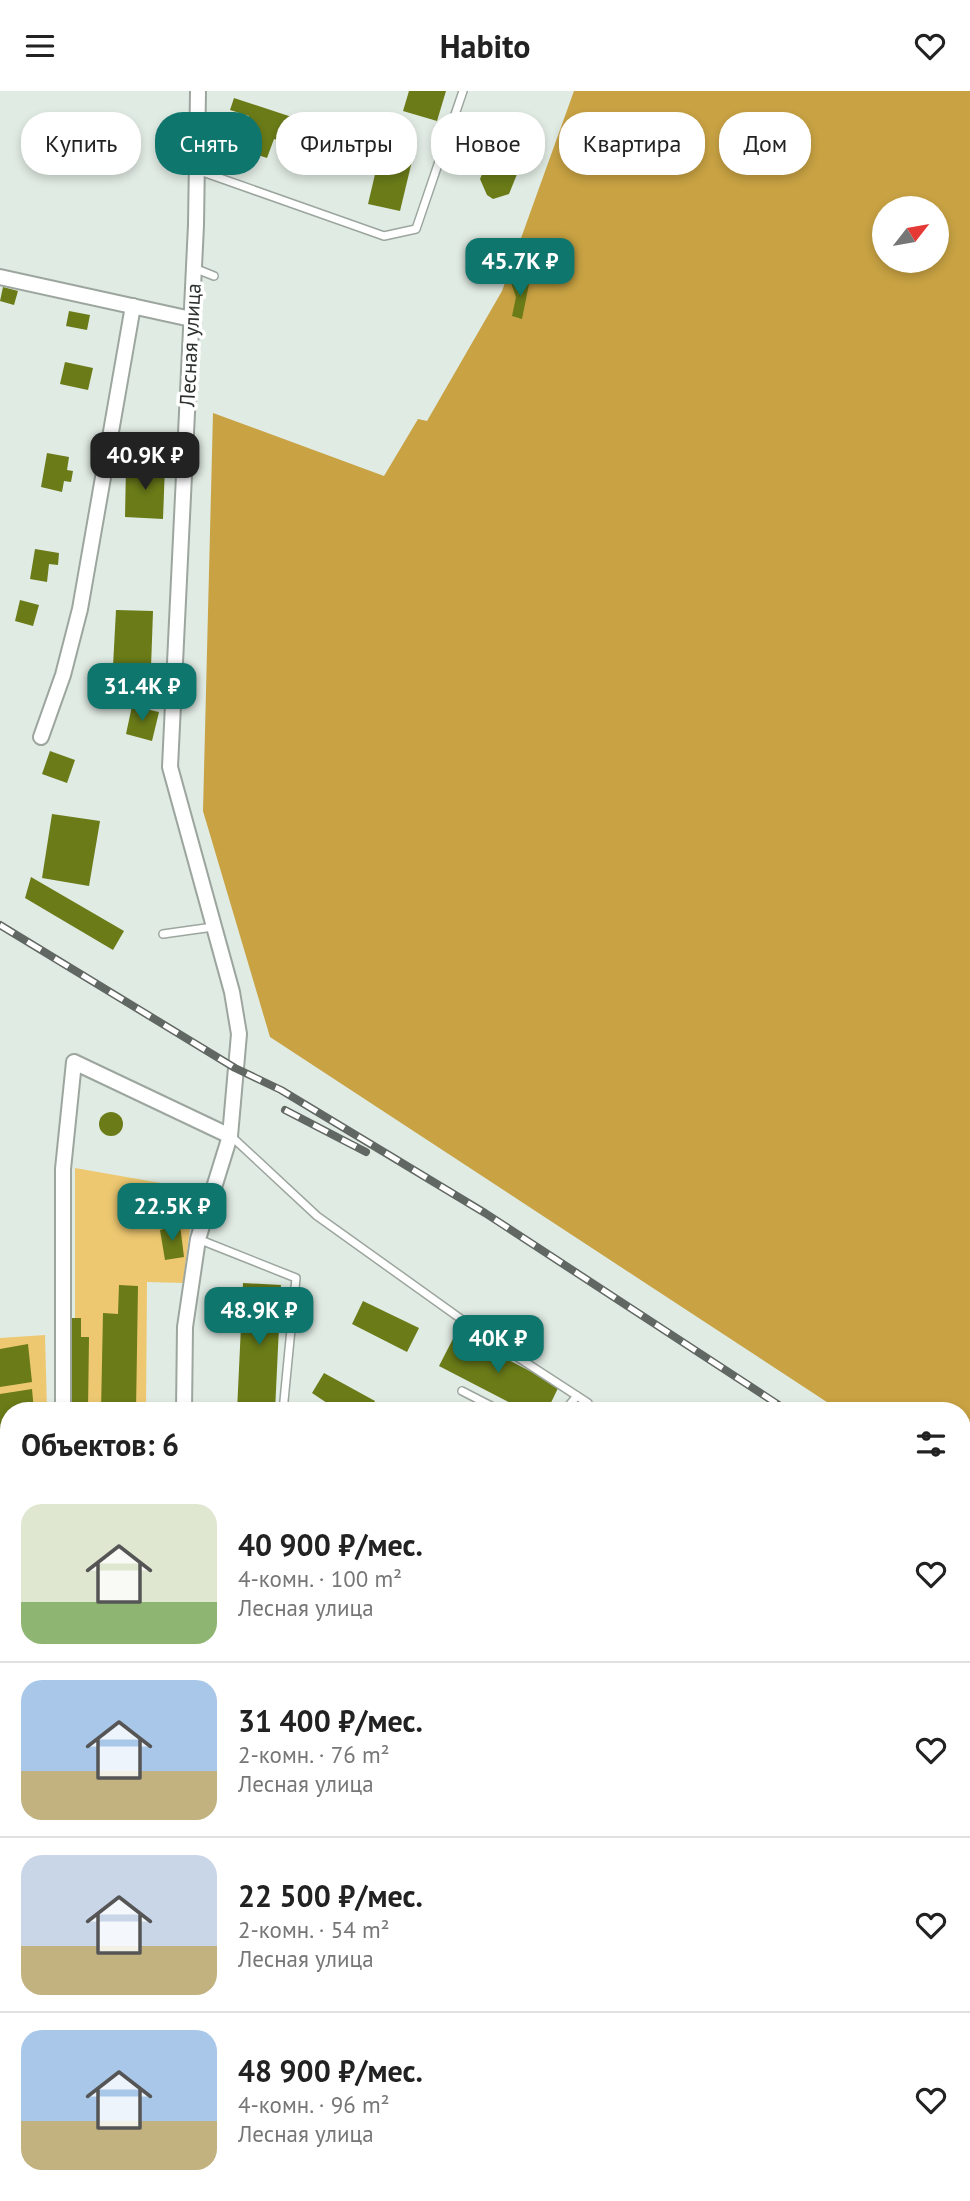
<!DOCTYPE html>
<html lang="ru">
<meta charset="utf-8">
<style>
:root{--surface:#fff;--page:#f6f6f6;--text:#222;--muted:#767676;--line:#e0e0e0;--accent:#0f766e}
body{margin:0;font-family:"PT Sans",sans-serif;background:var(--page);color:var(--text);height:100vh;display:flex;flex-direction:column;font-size:26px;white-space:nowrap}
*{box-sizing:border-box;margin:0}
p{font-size:23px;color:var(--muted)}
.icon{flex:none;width:38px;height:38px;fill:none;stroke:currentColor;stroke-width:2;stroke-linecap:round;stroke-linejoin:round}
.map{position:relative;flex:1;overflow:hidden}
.drawer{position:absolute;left:0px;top:1311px;width:971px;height:800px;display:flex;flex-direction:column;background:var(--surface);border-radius:28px 28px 0 0;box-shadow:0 4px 10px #0003}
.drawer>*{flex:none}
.top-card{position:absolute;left:21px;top:21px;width:929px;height:63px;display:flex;gap:14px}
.needle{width:46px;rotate:59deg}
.controls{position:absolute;left:872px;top:105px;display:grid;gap:14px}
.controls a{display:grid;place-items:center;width:77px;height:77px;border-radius:50%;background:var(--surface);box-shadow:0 4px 10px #0003;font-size:35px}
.price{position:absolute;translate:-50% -60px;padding:0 16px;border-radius:14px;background:var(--accent);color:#fff;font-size:23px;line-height:46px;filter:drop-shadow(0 2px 4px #0008)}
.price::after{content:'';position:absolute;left:50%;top:42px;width:21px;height:16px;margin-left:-10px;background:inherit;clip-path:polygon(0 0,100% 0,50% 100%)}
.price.current{background:#222;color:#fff}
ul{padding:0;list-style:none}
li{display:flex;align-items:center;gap:21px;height:175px;padding:0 21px}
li+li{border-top:2px solid var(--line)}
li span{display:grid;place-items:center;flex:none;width:196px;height:140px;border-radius:21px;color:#555}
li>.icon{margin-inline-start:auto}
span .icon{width:84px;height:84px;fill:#fffc;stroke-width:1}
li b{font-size:30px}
h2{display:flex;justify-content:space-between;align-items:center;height:84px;padding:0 21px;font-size:30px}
.pill{padding:0 24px;border-radius:28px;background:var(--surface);box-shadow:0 4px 10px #0003;font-size:24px;line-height:63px}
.pill.current{background:var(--accent);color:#fff}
header{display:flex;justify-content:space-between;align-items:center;height:91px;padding:0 21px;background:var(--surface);font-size:32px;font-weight:700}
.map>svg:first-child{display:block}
.green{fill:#edc871}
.forest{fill:#c8a243;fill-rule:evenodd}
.building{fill:#6a7b18}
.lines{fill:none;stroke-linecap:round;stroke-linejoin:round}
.lane-casing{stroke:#9ca69e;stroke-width:10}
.street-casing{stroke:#9ca69e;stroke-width:18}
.lane{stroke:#fff;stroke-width:7}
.street{stroke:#fff;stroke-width:14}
.rail-casing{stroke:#616762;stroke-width:8}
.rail{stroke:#fff;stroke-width:5;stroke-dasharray:16;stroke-linecap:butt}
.labels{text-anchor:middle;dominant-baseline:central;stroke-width:7;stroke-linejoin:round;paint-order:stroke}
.street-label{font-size:21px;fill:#2d312e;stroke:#fff}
</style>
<header><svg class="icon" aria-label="menu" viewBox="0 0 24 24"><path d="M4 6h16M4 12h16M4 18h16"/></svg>Habito<svg class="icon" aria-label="heart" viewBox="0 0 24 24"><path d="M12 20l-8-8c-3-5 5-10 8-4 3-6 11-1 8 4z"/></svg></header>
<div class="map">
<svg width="970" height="2110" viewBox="0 0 970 2110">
<rect width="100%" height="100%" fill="#e0ebe3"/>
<g class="green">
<polygon points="75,1077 195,1098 183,1192 147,1191 146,1319 75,1320"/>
<polygon points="45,1244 47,1319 9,1320 9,1991 0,1988 0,1247"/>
</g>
<g class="forest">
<path d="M574,0H970V1406L963,1401L962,1320L839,1319L270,946L203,720L213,322L384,385L418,328L427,330L502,200ZM884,117H936V170H884Z"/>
<polygon points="963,1451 970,1455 970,2110 154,2110 155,2102 962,2102"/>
</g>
<g class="building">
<polygon points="409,0 446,0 437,30 403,20"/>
<polygon points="234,7 310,32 302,57 274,48 267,67 239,58 249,25 230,19"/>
<polygon points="513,35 528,43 530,51 509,103 493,108 487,104 480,88 498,45 504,38"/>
<polygon points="380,62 412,70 400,120 368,113"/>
<polygon points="510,189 529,193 522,228 512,225 516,206"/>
<polygon points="3,196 18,200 14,214 0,210"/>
<polygon points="69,220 90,224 87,239 66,235"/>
<polygon points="65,271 93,277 88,299 60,293"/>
<polygon points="47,362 69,366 67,379 73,380 71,391 64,390 62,401 41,396"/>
<polygon points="165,375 163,428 125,426 126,376"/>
<polygon points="35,458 59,462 58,474 49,473 47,491 30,488"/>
<polygon points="20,509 39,514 33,535 15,530"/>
<polygon points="116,519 153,520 151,577 113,575"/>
<polygon points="132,615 159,621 152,650 126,643"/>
<polygon points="50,660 75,669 67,692 42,683"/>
<polygon points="52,723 100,730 89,795 42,787"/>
<polygon points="31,786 124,840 113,859 25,807"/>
<circle cx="111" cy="1033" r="12"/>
<polygon points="180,1134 184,1166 165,1169 160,1139"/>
<polygon points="243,1192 281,1194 275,1320 237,1320"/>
<polygon points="119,1194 138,1195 136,1320 101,1320 103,1222 118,1223"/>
<polygon points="363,1210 419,1237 407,1261 352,1233"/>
<polygon points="68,1227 81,1227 81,1246 89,1246 88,1320 66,1320"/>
<polygon points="456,1242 559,1295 547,1320 526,1320 439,1275"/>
<polygon points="28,1253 32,1291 0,1296 0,1258"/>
<polygon points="324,1282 375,1310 370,1320 339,1320 312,1302"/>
<polygon points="32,1298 34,1320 9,1320 9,1340 0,1341 0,1303"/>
<polygon points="9,1360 9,1398 0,1400 0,1362"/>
<polygon points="0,1477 9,1477 9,1519 0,1520"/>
<polygon points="0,1532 9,1532 9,1575 2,1575"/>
<rect x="0" y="1604" width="9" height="41"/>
<polygon points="71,2102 98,2102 97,2110 71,2110"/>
</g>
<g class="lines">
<g class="lane-casing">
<g id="lane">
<polyline points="197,79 384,145 416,138 463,0"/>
<polyline points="194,177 214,185"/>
<polyline points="163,843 213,836"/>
<polyline points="231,1045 317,1125 482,1243 588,1312 588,1320"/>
<polyline points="198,1148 296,1187 283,1320"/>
<polyline points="462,1300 501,1320"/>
<polyline points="564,1320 577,1305"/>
</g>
</g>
<g class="street-casing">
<g id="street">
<polyline points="0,186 191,228"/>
<polyline points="41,646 63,584 80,518 133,215"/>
<polyline points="63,1320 63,1078 74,971 230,1045"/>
<polyline points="184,1320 185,1236 198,1148 230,1045 239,943 232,901 170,676 196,134 198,0"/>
<polyline points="0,2006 9,2008"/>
<polyline points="142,2110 143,2102"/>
</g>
</g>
<use href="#lane" class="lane"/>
<use href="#street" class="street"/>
<g class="rail-casing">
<g id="rail">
<polyline points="0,834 235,977 281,999 485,1122 788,1320"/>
<polyline points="285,1019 366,1061"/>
<polyline points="962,1433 970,1438"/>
</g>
</g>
<use href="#rail" class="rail"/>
</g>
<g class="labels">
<g class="street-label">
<text transform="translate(190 254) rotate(-87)">Лесная улица</text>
</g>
</g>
</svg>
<div class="controls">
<a><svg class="needle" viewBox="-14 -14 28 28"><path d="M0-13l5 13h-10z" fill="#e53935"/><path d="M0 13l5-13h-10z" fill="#767676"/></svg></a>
</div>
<b class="price" style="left:520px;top:207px">45.7K ₽</b>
<b class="price current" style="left:145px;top:401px">40.9K ₽</b>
<b class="price" style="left:142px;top:632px">31.4K ₽</b>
<b class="price" style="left:172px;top:1152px">22.5K ₽</b>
<b class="price" style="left:259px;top:1256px">48.9K ₽</b>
<b class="price" style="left:498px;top:1284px">40K ₽</b>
<div class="top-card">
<a class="pill">Купить</a>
<a class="pill current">Снять</a>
<a class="pill">Фильтры</a>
<a class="pill">Новое</a>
<a class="pill">Квартира</a>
<a class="pill">Дом</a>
</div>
<section class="drawer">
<h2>Объектов: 6<svg class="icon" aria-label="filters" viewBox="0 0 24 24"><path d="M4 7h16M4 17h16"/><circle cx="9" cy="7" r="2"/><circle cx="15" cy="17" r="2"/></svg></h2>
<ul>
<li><span style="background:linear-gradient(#dfe7d0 70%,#8fb573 0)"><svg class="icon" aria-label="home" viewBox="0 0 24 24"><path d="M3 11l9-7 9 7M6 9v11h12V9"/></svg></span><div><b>40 900 ₽/мес.</b><p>4-комн. · 100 m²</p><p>Лесная улица</p></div><svg class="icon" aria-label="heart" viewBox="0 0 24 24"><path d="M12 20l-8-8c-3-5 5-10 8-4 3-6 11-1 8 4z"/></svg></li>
<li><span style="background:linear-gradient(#a9c7e8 65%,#c2b280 0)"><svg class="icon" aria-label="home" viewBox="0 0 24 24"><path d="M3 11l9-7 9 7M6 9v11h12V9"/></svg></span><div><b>31 400 ₽/мес.</b><p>2-комн. · 76 m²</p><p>Лесная улица</p></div><svg class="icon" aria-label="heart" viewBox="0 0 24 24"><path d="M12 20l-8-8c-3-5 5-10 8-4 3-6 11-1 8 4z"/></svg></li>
<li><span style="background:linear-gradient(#c9d6e8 65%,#c2b280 0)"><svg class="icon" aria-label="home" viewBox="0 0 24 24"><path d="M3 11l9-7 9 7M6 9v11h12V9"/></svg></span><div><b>22 500 ₽/мес.</b><p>2-комн. · 54 m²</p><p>Лесная улица</p></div><svg class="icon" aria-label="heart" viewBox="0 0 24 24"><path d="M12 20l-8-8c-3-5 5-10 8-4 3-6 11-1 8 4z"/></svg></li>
<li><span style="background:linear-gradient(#a9c7e8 65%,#c2b280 0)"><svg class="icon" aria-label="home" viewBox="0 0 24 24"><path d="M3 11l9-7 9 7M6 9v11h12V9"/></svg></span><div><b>48 900 ₽/мес.</b><p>4-комн. · 96 m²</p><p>Лесная улица</p></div><svg class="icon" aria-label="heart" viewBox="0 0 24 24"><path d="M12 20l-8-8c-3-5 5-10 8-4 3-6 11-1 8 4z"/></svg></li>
</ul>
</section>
</div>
